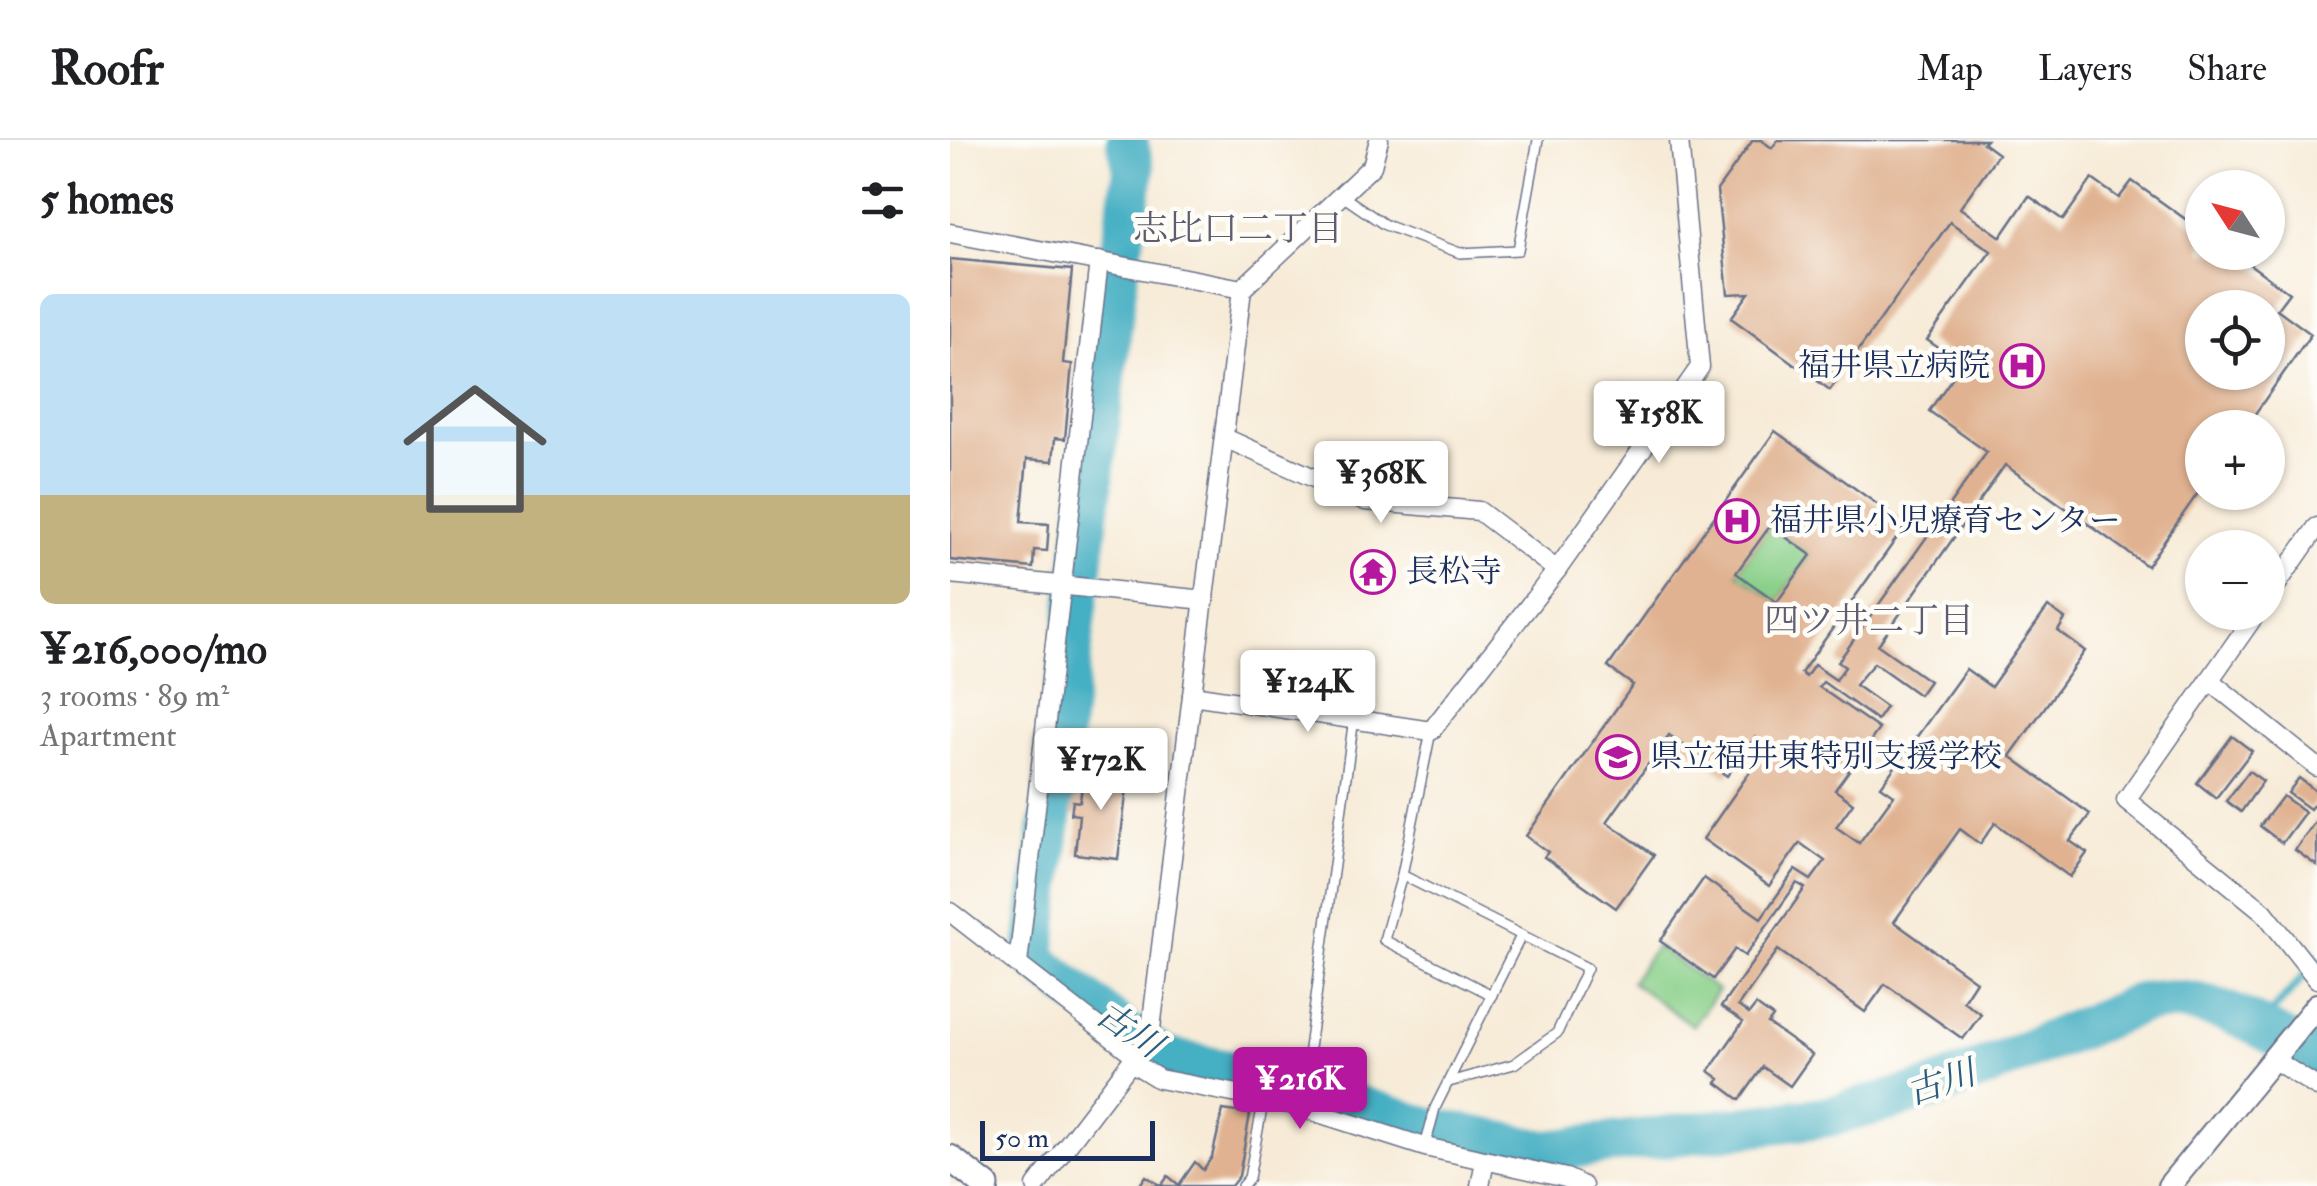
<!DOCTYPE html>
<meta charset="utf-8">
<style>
:root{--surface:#fff;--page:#f2f2f2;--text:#202124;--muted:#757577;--line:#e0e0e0;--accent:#b5179e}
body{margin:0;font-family:"IM FELL Double Pica","Noto Serif JP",serif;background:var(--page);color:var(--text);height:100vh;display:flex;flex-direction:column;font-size:38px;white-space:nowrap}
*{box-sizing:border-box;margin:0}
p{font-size:32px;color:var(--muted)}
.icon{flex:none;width:55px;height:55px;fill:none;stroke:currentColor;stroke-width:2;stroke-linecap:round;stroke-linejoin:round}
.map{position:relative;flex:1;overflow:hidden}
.sheet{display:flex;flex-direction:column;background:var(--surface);width:950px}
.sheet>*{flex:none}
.needle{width:65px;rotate:306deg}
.controls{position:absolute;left:1235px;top:30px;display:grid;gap:20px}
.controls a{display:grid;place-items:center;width:100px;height:100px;border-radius:50%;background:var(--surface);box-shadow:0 2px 8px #0004;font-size:50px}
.scale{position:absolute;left:30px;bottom:25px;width:175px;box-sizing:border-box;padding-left:10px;border:5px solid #1b2f5e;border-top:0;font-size:28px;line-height:35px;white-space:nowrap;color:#1b2f5e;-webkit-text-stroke:8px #fdfcf7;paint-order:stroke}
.price{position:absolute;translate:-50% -85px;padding:0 22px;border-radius:10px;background:#fff;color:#222;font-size:32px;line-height:65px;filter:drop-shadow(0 2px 5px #0008)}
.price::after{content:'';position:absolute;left:50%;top:60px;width:30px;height:22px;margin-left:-15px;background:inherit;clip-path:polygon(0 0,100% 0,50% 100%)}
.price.active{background:var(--accent);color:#fff}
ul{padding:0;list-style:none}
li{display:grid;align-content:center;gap:20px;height:530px;padding:0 40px}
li+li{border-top:2px solid var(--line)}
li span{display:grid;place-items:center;height:310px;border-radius:15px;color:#555}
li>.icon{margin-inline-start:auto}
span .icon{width:180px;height:180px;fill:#fffc;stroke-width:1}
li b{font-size:42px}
h2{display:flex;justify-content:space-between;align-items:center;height:120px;padding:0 40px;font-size:42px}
header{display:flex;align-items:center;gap:60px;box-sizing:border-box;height:140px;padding:0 50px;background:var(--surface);border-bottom:2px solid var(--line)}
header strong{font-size:48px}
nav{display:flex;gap:55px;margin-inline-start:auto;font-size:35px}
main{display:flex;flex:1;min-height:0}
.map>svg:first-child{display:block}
.green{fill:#8ad08a;stroke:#528074;stroke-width:2.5}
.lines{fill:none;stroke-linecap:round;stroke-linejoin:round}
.stream{stroke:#45afc3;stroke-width:8}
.river{stroke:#45afc3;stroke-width:42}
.building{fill:#e0b291;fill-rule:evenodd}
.service-casing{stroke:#687188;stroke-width:12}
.minor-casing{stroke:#687188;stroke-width:21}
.tertiary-casing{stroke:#687188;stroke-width:26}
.secondary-casing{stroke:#687188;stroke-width:29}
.service{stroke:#fff;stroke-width:9}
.minor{stroke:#fff;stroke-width:18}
.tertiary{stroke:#fff;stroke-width:22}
.secondary{stroke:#fff;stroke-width:25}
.labels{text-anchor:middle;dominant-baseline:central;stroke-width:9;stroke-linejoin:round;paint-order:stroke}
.poi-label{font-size:32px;fill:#1b2f5e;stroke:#fdfcf7;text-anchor:start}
.neighbourhood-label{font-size:35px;fill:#605d70;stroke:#fdfcf7}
.water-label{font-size:35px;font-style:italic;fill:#2a5c81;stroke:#fdfcf7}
</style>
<header>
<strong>Roofr</strong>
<nav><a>Map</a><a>Layers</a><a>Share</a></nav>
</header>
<main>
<section class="sheet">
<h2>5 homes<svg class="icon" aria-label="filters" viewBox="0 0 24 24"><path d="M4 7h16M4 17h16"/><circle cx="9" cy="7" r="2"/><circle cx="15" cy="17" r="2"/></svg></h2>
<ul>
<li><span style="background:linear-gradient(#bfe0f5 65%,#c2b280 0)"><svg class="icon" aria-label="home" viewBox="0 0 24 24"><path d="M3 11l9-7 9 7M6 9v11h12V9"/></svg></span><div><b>¥216,000/mo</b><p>3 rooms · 89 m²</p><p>Apartment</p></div></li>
</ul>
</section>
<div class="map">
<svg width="1367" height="1046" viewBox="0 0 1367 1046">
<rect width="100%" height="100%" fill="#fdfcf7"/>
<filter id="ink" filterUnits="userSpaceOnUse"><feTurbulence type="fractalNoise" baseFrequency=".01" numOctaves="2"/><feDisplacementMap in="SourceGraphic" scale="20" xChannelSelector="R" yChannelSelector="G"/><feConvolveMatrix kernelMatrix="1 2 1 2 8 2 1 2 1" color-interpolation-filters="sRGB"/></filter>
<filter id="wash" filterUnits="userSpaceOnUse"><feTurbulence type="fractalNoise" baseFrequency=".0048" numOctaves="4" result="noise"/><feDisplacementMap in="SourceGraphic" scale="40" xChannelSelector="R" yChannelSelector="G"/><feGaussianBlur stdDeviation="2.25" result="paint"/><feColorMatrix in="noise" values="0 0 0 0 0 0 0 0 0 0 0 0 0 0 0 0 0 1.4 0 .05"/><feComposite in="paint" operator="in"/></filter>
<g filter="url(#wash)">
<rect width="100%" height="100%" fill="#f7ebd7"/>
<g class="green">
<polygon points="820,386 861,415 827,462 786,433"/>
<polygon points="706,806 768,850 743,886 681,842"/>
</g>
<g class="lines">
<polyline class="stream" points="1309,887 1367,821"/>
<path class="river" d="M177,0L184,30L167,140L84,818L178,894L214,918L321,939L471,986L597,1011L880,976L984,949L1189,864C1256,849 1311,888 1367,919"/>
</g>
<g id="blocks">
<g class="building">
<path d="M803,0H811L822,8L828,0H1036L1033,3L1048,14L1010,68L1051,97L1079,56L1113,80L1142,39L1169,58L1182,41L1252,91V112H1283L1339,153L1327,169L1361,194L1295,288H1252V347L1197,426L1055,325L928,505L979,541L969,555L924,523L905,545L936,567L927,580L873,542L869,547L929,589L885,650L903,663L886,687L909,703L944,655L931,646L1016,529L1041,547L1098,467L1115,479L1108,491L1135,511L1060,616L1140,674L1120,701L1137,713L1120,737L1045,683L1030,704L1010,689L944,782L1026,841L1013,861L1031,874L1013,899L935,844L915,872L828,810L788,866L799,874L806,865L823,877L818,884L862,915L840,946L813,927L790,960L767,943L770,939L759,931L793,882L771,867L855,748L847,743L795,816L785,809L763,839L710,801L754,738L811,778L845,730L861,740L875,721L850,703L819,746L753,699L818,606L805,597L777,636L719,595L657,682L704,715L666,768L594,717L598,712L576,696L683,545L658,527L825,291L956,385L851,533L856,537L864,525L886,540L895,527L888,522L1037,312L979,271L1012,224L977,200L1041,111L1000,82L880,250L781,178L799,153L778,154L767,50ZM1252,168H1318V232H1252ZM820,386L861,415L827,462L786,433Z"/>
<polygon points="0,119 122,130 113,223 122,224 115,299 105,298 103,321 77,319 71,382 99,384 97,411 84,410 83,428 0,420"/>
<polygon points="1282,596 1302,611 1266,658 1247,643"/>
<polygon points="134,627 179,632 168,719 125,714 129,675 121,674 123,661 130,662"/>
<polygon points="1299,631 1313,641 1291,672 1276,661"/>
<polygon points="1349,638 1367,652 1367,660 1360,669 1338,653"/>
<polygon points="1333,656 1355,672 1332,703 1310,686"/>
<polygon points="1367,679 1367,726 1345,710"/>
<polygon points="273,970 300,974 289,1036 281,1046 189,1046 196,1036 211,1046 218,1036 229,1045 245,1022 253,1030 262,1017"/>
</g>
</g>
</g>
<g filter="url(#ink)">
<use href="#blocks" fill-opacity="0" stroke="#687188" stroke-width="2.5"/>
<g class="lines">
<g class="service-casing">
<g id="service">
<polyline points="391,55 435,85 510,113 568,110 588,0"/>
<polyline points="481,591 452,735 434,800 542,855"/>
<polyline points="452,735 637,828 607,893 564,924 499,942"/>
<polyline points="351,967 404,578"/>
<polyline points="475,1007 485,968 571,796"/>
<polyline points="292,1046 299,1038 314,958"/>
</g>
</g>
<g class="minor-casing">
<g id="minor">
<polyline points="0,93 292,149"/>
<polyline points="275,298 415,361 529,371 607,430"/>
<polyline points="0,434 255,460"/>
<polyline points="1318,457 1367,387"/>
<polyline points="1307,472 1176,660 1314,772 1367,839"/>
<polyline points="1259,540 1367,627"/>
<polyline points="242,555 481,591 607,430 750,227 729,0"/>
<polyline points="0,772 187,917"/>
<polyline points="68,824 149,121"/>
<polyline points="1323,919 1367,947"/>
<polyline points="183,923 209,939 340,964 475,1007 616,1038 633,1046"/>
<polyline points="86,1046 200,897 292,149 422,26 429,0"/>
<polyline points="530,1046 535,1021"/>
</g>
</g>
<g class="tertiary-casing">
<polyline id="tertiary" points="1219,1046 1367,865"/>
</g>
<g class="secondary-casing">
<polyline id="secondary" points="0,1018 36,1046"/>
</g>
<use href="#service" class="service"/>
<use href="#minor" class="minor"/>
<use href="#tertiary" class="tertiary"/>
<use href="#secondary" class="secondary"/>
</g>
</g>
<defs>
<g id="hospital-ring" transform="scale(2.25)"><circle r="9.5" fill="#fdfcf7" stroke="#b5179e" stroke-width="1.5"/><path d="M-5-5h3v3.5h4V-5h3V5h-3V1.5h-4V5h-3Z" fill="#b5179e"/></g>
<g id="temple-ring" transform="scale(2.25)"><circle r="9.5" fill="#fdfcf7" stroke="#b5179e" stroke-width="1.5"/><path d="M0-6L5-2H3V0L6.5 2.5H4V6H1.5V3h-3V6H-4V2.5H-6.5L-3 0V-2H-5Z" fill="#b5179e"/></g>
<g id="school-ring" transform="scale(2.25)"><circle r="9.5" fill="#fdfcf7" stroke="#b5179e" stroke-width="1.5"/><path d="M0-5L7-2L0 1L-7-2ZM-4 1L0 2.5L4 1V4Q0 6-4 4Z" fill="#b5179e"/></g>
</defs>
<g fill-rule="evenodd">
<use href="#hospital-ring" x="1072" y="226"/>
<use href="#hospital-ring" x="787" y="381"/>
<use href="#temple-ring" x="423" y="432"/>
<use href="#school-ring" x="668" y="617"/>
</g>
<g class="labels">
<g class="poi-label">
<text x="1040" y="226" text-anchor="end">福井県立病院</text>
<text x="820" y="381">福井県小児療育センター</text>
<text x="456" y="432">長松寺</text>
<text x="700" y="617">県立福井東特別支援学校</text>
</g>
<g class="neighbourhood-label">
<text x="288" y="89">志比口二丁目</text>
<text x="919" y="481">四ツ井二丁目</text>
</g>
<g class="water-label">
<text transform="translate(179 890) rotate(34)">古川</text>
<text transform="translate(991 943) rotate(-19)">古川</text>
</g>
</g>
</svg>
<div class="controls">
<a><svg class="needle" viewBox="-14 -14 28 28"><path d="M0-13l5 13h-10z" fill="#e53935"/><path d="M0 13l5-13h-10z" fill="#757577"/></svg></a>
<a><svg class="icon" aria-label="locate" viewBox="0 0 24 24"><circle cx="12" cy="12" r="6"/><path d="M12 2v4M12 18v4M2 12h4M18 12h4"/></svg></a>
<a>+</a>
<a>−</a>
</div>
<div class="scale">50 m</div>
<b class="price" style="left:709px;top:326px">¥158K</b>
<b class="price" style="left:431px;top:386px">¥368K</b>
<b class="price" style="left:358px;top:595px">¥124K</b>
<b class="price" style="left:151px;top:673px">¥172K</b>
<b class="price active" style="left:350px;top:992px">¥216K</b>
</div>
</main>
